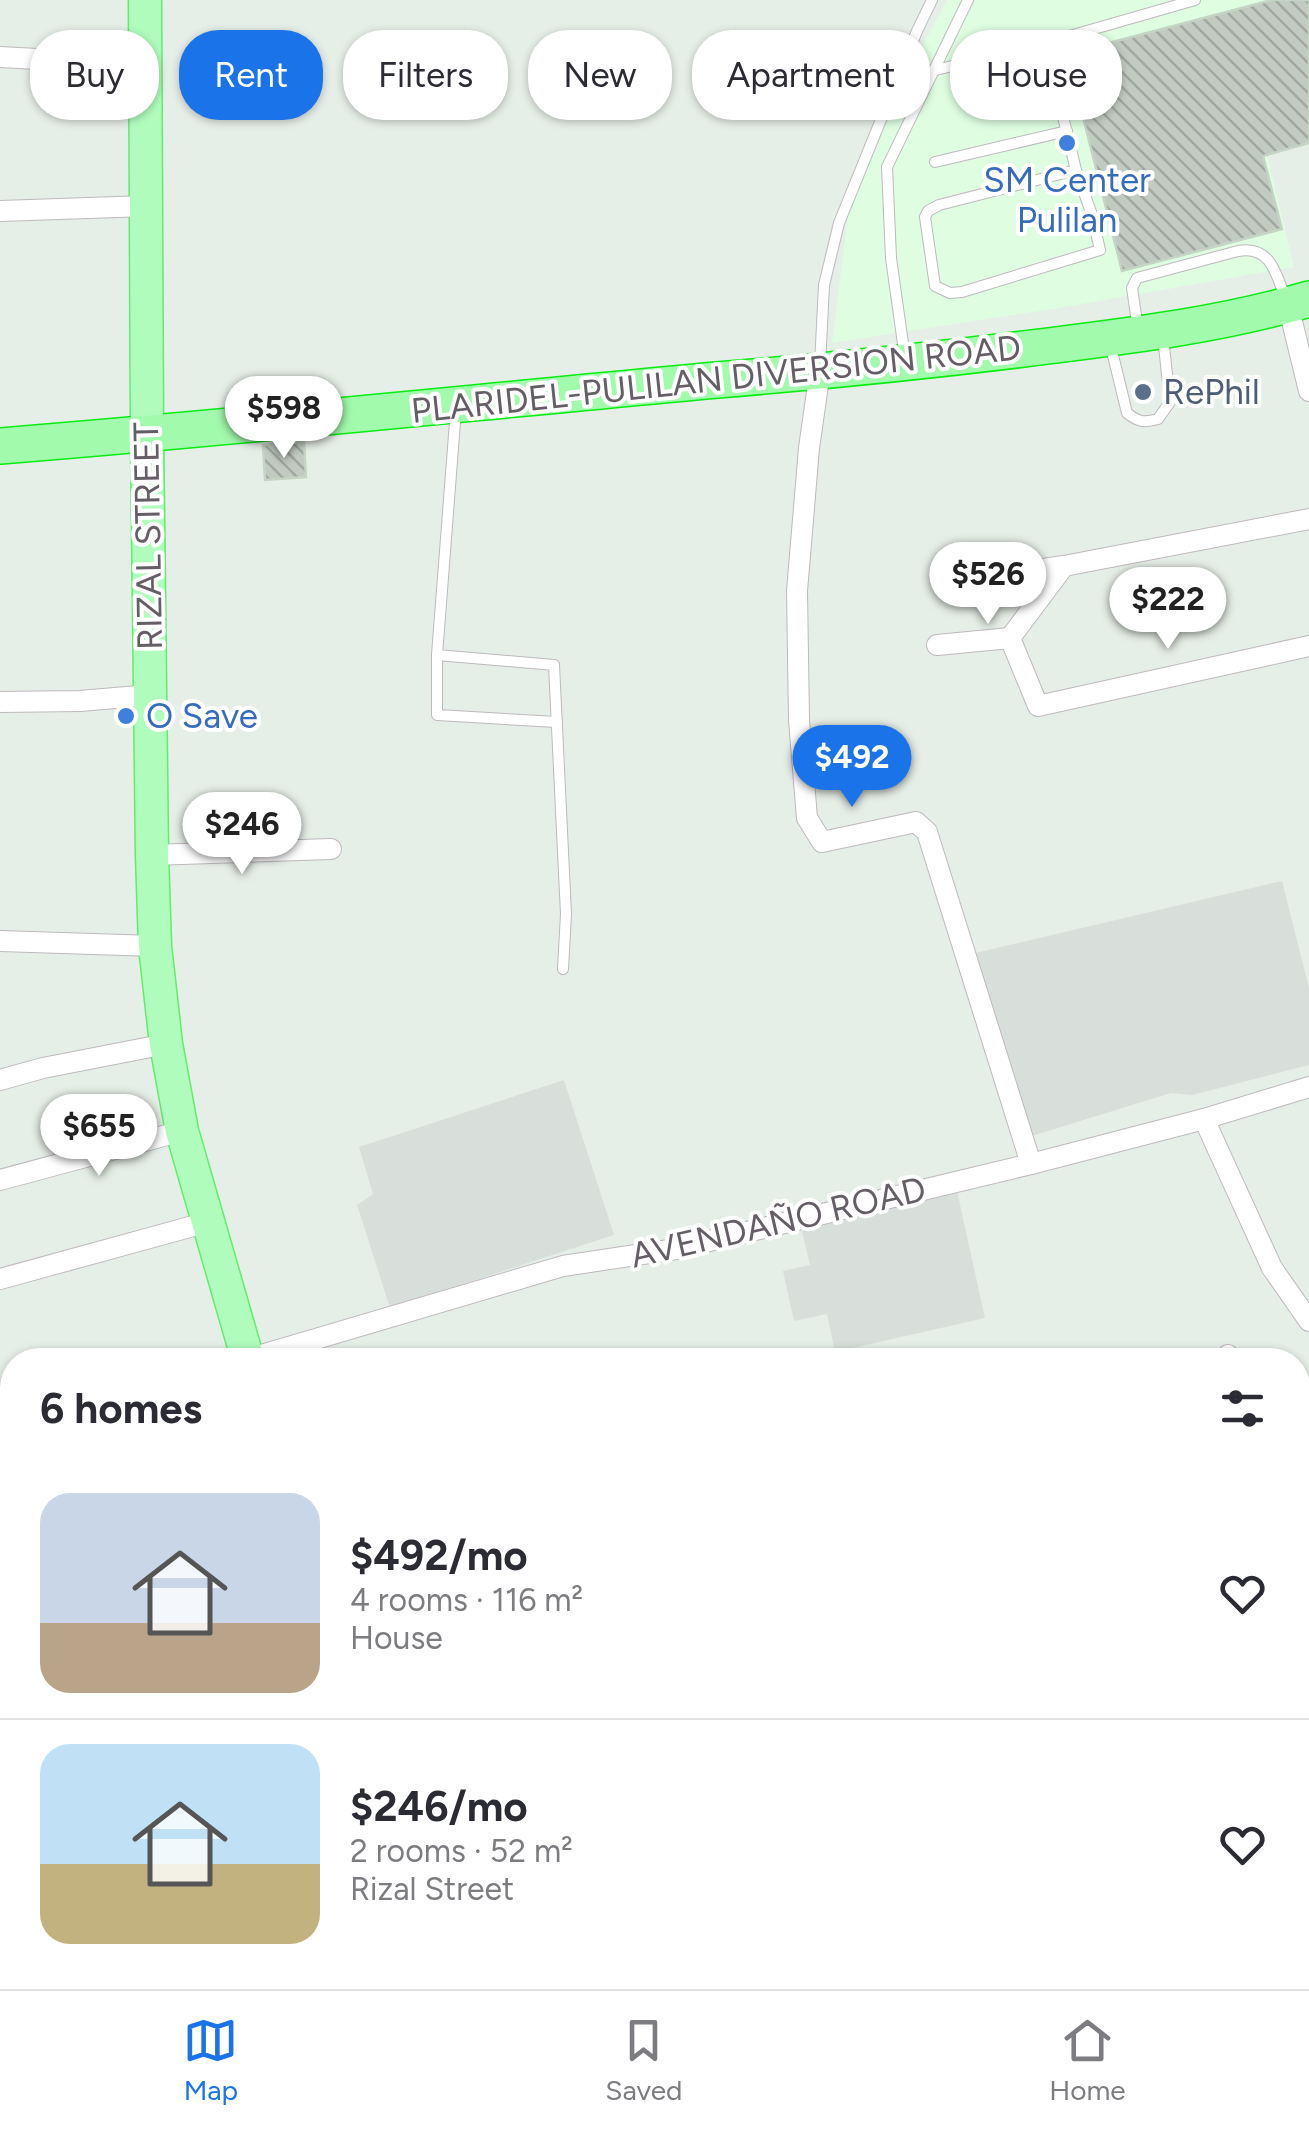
<!DOCTYPE html>
<meta charset="utf-8">
<style>
:root{--surface:#fff;--page:#f2f2f3;--text:#2b2b33;--muted:#7c7c81;--line:#e1e1e2;--accent:#1a73e8}
body{margin:0;font-family:Figtree,sans-serif;background:var(--page);color:var(--text);height:100vh;display:flex;flex-direction:column;font-size:38px;white-space:nowrap}
*{box-sizing:border-box;margin:0}
p{font-size:32px;color:var(--muted)}
.icon{flex:none;width:55px;height:55px;fill:none;stroke:currentColor;stroke-width:2;stroke-linecap:round;stroke-linejoin:round}
.map{position:relative;flex:1;overflow:hidden}
.drawer{position:absolute;left:0px;top:1348px;width:1310px;height:642px;display:flex;flex-direction:column;background:var(--surface);border-radius:40px 40px 0 0;box-shadow:0 2px 8px #0004}
.drawer>*{flex:none}
.top-card{position:absolute;left:30px;top:30px;width:1250px;height:90px;display:flex;gap:20px}
.price{position:absolute;translate:-50% -85px;padding:0 22px;border-radius:35px;background:#fff;color:#222;font-size:32px;line-height:65px;filter:drop-shadow(0 2px 5px #0008)}
.price::after{content:'';position:absolute;left:50%;top:60px;width:30px;height:22px;margin-left:-15px;background:inherit;clip-path:polygon(0 0,100% 0,50% 100%)}
.price.on{background:var(--accent);color:#fff}
ul{padding:0;list-style:none}
li{display:flex;align-items:center;gap:30px;height:250px;padding:0 40px}
li+li{border-top:2px solid var(--line)}
li span{display:grid;place-items:center;flex:none;width:280px;height:200px;border-radius:30px;color:#555}
li>.icon{margin-inline-start:auto}
span .icon{width:120px;height:120px;fill:#fffc;stroke-width:1}
li b{font-size:42px}
h2{display:flex;justify-content:space-between;align-items:center;height:120px;padding:0 40px;font-size:42px}
.chip{padding:0 35px;border-radius:40px;background:var(--surface);box-shadow:0 2px 8px #0004;font-size:35px;line-height:90px}
.chip.on{background:var(--accent);color:#fff}
.menu{display:flex;justify-content:space-around;align-items:center;height:140px;border-top:2px solid var(--line);background:var(--surface);font-size:28px;color:var(--muted)}
.menu a{display:grid;justify-items:center;gap:5px}
.menu .on{color:var(--accent)}
.map>svg:first-child{display:block}
.commercial{fill:#defde1}
.industrial{fill:#d8ded9}
.water{fill:url(#water-ripples)}
.building{fill:url(#building-back-hatch);stroke:#c4d4c5;stroke-width:2.5}
.lines{fill:none;stroke-linecap:round;stroke-linejoin:round}
.service-casing{stroke:#bfb8bf;stroke-width:12}
.minor-casing{stroke:#bfb8bf;stroke-width:22}
.secondary-casing{stroke:#c1b9c1;stroke-width:32}
.primary-casing{stroke:#62ec6c;stroke-width:35}
.trunk-casing{stroke:#0aeb12;stroke-width:38}
.service{stroke:#fff;stroke-width:10}
.minor{stroke:#fff;stroke-width:20}
.secondary{stroke:#fff;stroke-width:30}
.primary{stroke:#affcbd;stroke-width:32}
.trunk{stroke:#a2faad;stroke-width:35}
.shop-dot{fill:#3f7fe0;stroke:#fff;stroke-width:4}
.service-dot{fill:#5c6f8a;stroke:#fff;stroke-width:4}
.labels{text-anchor:middle;dominant-baseline:central;stroke-width:8;stroke-linejoin:round;paint-order:stroke}
.shop-label{font-size:35px;fill:#366cbe;stroke:#fff}
.street-label{font-size:35px;fill:#655e66;stroke:#fff}
.service-label{font-size:35px;fill:#4e5e75;stroke:#fff;text-anchor:start}
</style>
<div class="map">
<svg width="1309" height="1989" viewBox="0 0 1309 1989">
<defs>
<pattern id="water-ripples" width="26" height="14" patternUnits="userSpaceOnUse" patternTransform="scale(2.5)"><rect width="26" height="14" fill="#eaaafb"/><path d="M2 4q2-2 4 0t4 0M15 11q2-2 4 0t4 0" fill="none" stroke="#c18ecf"/></pattern>
<pattern id="building-back-hatch" width="6" height="6" patternUnits="userSpaceOnUse" patternTransform="scale(2.5)"><rect width="6" height="6" fill="#c2cbc2"/><path d="M-1 5l2 2M0 0l6 6M5-1l2 2" fill="none" stroke="#a1a8a1"/></pattern>
</defs>
<rect width="100%" height="100%" fill="#e6efe7"/>
<polygon class="commercial" points="947,0 1309,0 1257,113 1294,267 1065,307 832,343 853,174"/>
<g class="industrial">
<polygon points="1282,881 1309,988 1309,1065 1192,1095 1171,1093 1022,1139 971,954"/>
<polygon points="564,1080 614,1235 390,1308 357,1205 373,1194 359,1147"/>
<polygon points="955,1182 985,1318 835,1352 827,1314 794,1321 783,1271 810,1265 802,1231 816,1213"/>
</g>
<polygon class="water" points="0,1592 12,1597 12,1978 304,1978 316,1989 0,1989"/>
<g class="building">
<polygon points="1272,0 1309,0 1309,143 1263,156 1282,229 1122,271 1067,54"/>
<polygon points="304,442 306,477 265,480 263,445"/>
</g>
<g class="lines">
<g class="service-casing">
<g id="service">
<polyline points="1045,43 1076,170 1092,215 1100,250 962,292 950,293 935,286 925,217 928,211 939,205 1076,170"/>
<polyline points="932,71 1045,43 1195,0"/>
<polyline points="935,162 1067,131"/>
<path d="M1138,329L1132,288L1137,278L1238,251C1270,245 1276,273 1285,297"/>
<path d="M1110,343L1127,413C1138,422 1144,423 1158,419L1170,402L1163,337"/>
<polyline points="905,358 891,258 887,167 968,0"/>
<polyline points="820,365 824,285 839,223 917,31 932,0"/>
<polyline points="456,409 437,655 554,665 566,914 563,969"/>
<polyline points="437,655 437,715 557,722"/>
</g>
</g>
<g class="minor-casing">
<g id="minor">
<polyline points="0,57 147,65"/>
<polyline points="0,211 147,206"/>
<polyline points="1288,305 1309,391"/>
<polyline points="820,371 809,448 797,591 799,720 807,818 822,842 916,822 927,832 1031,1164"/>
<polyline points="1064,566 1010,638 1038,706 1309,646"/>
<polyline points="960,581 1064,566 1309,519"/>
<polyline points="937,645 1010,638"/>
<polyline points="0,702 80,701 150,695"/>
<polyline points="152,855 331,849"/>
<polyline points="0,941 155,946"/>
<polyline points="0,1080 43,1068 166,1044"/>
<polyline points="1204,1119 1272,1268 1309,1321"/>
<polyline points="0,1180 182,1131"/>
<polyline points="0,1279 208,1222"/>
<polyline points="248,1359 563,1266 676,1249 1031,1164 1204,1119 1309,1087"/>
<polyline points="1225,1360 1228,1355"/>
<polyline points="1298,1758 1309,1777"/>
<polyline points="1298,1931 1309,1925"/>
</g>
</g>
<g class="secondary-casing">
<g id="secondary">
<polyline points="1298,1531 1309,1515"/>
<polyline points="815,1989 830,1978"/>
</g>
</g>
<g class="primary-casing">
<g id="primary">
<polyline points="145,0 147,434 152,855 155,946 166,1044 182,1131 248,1360"/>
<polyline points="773,1978 785,1989"/>
</g>
</g>
<g class="trunk-casing">
<path id="trunk" d="M0,446C239,427 478,402 717,380C828,371 938,360 1048,346C1136,335 1224,324 1309,299"/>
</g>
<use href="#service" class="service"/>
<use href="#minor" class="minor"/>
<use href="#secondary" class="secondary"/>
<use href="#primary" class="primary"/>
<use href="#trunk" class="trunk"/>
</g>
<g class="shop-dot">
<circle cx="1067" cy="143" r="10"/>
<circle cx="126" cy="716" r="10"/>
</g>
<circle class="service-dot" cx="1143" cy="392" r="10"/>
<g class="labels">
<g class="shop-label">
<text x="1067" y="180">SM Center<tspan x="1067" dy="40">Pulilan</tspan></text>
<text x="146" y="716" text-anchor="start">O Save</text>
</g>
<g class="street-label">
<text transform="translate(716 379) rotate(-6)">PLARIDEL-PULILAN DIVERSION ROAD</text>
<text transform="translate(148 536) rotate(-91)">RIZAL STREET</text>
<text transform="translate(778 1222) rotate(-13)">AVENDAÑO ROAD</text>
</g>
<g class="service-label">
<text x="1163" y="392">RePhil</text>
</g>
</g>
</svg>
<b class="price" style="left:284px;top:461px">$598</b>
<b class="price" style="left:988px;top:627px">$526</b>
<b class="price" style="left:1168px;top:652px">$222</b>
<b class="price on" style="left:852px;top:810px">$492</b>
<b class="price" style="left:242px;top:877px">$246</b>
<b class="price" style="left:99px;top:1179px">$655</b>
<div class="top-card">
<a class="chip">Buy</a>
<a class="chip on">Rent</a>
<a class="chip">Filters</a>
<a class="chip">New</a>
<a class="chip">Apartment</a>
<a class="chip">House</a>
</div>
<section class="drawer">
<h2>6 homes<svg class="icon" aria-label="filters" viewBox="0 0 24 24"><path d="M4 7h16M4 17h16"/><circle cx="9" cy="7" r="2"/><circle cx="15" cy="17" r="2"/></svg></h2>
<ul>
<li><span style="background:linear-gradient(#c9d6e8 65%,#b9a48a 0)"><svg class="icon" aria-label="home" viewBox="0 0 24 24"><path d="M3 11l9-7 9 7M6 9v11h12V9"/></svg></span><div><b>$492/mo</b><p>4 rooms · 116 m²</p><p>House</p></div><svg class="icon" aria-label="heart" viewBox="0 0 24 24"><path d="M12 20l-8-8c-3-5 5-10 8-4 3-6 11-1 8 4z"/></svg></li>
<li><span style="background:linear-gradient(#bfe0f5 60%,#c2b280 0)"><svg class="icon" aria-label="home" viewBox="0 0 24 24"><path d="M3 11l9-7 9 7M6 9v11h12V9"/></svg></span><div><b>$246/mo</b><p>2 rooms · 52 m²</p><p>Rizal Street</p></div><svg class="icon" aria-label="heart" viewBox="0 0 24 24"><path d="M12 20l-8-8c-3-5 5-10 8-4 3-6 11-1 8 4z"/></svg></li>
</ul>
</section>
</div>
<nav class="menu">
<a class="on"><svg class="icon" aria-label="map" viewBox="0 0 24 24"><path d="M3 6l6-2 6 2 6-2v14l-6 2-6-2-6 2zM9 4v14M15 6v14"/></svg>Map</a>
<a><svg class="icon" aria-label="saved" viewBox="0 0 24 24"><path d="M7 4h10v16l-5-4-5 4z"/></svg>Saved</a>
<a><svg class="icon" aria-label="home" viewBox="0 0 24 24"><path d="M3 11l9-7 9 7M6 9v11h12V9"/></svg>Home</a>
</nav>
